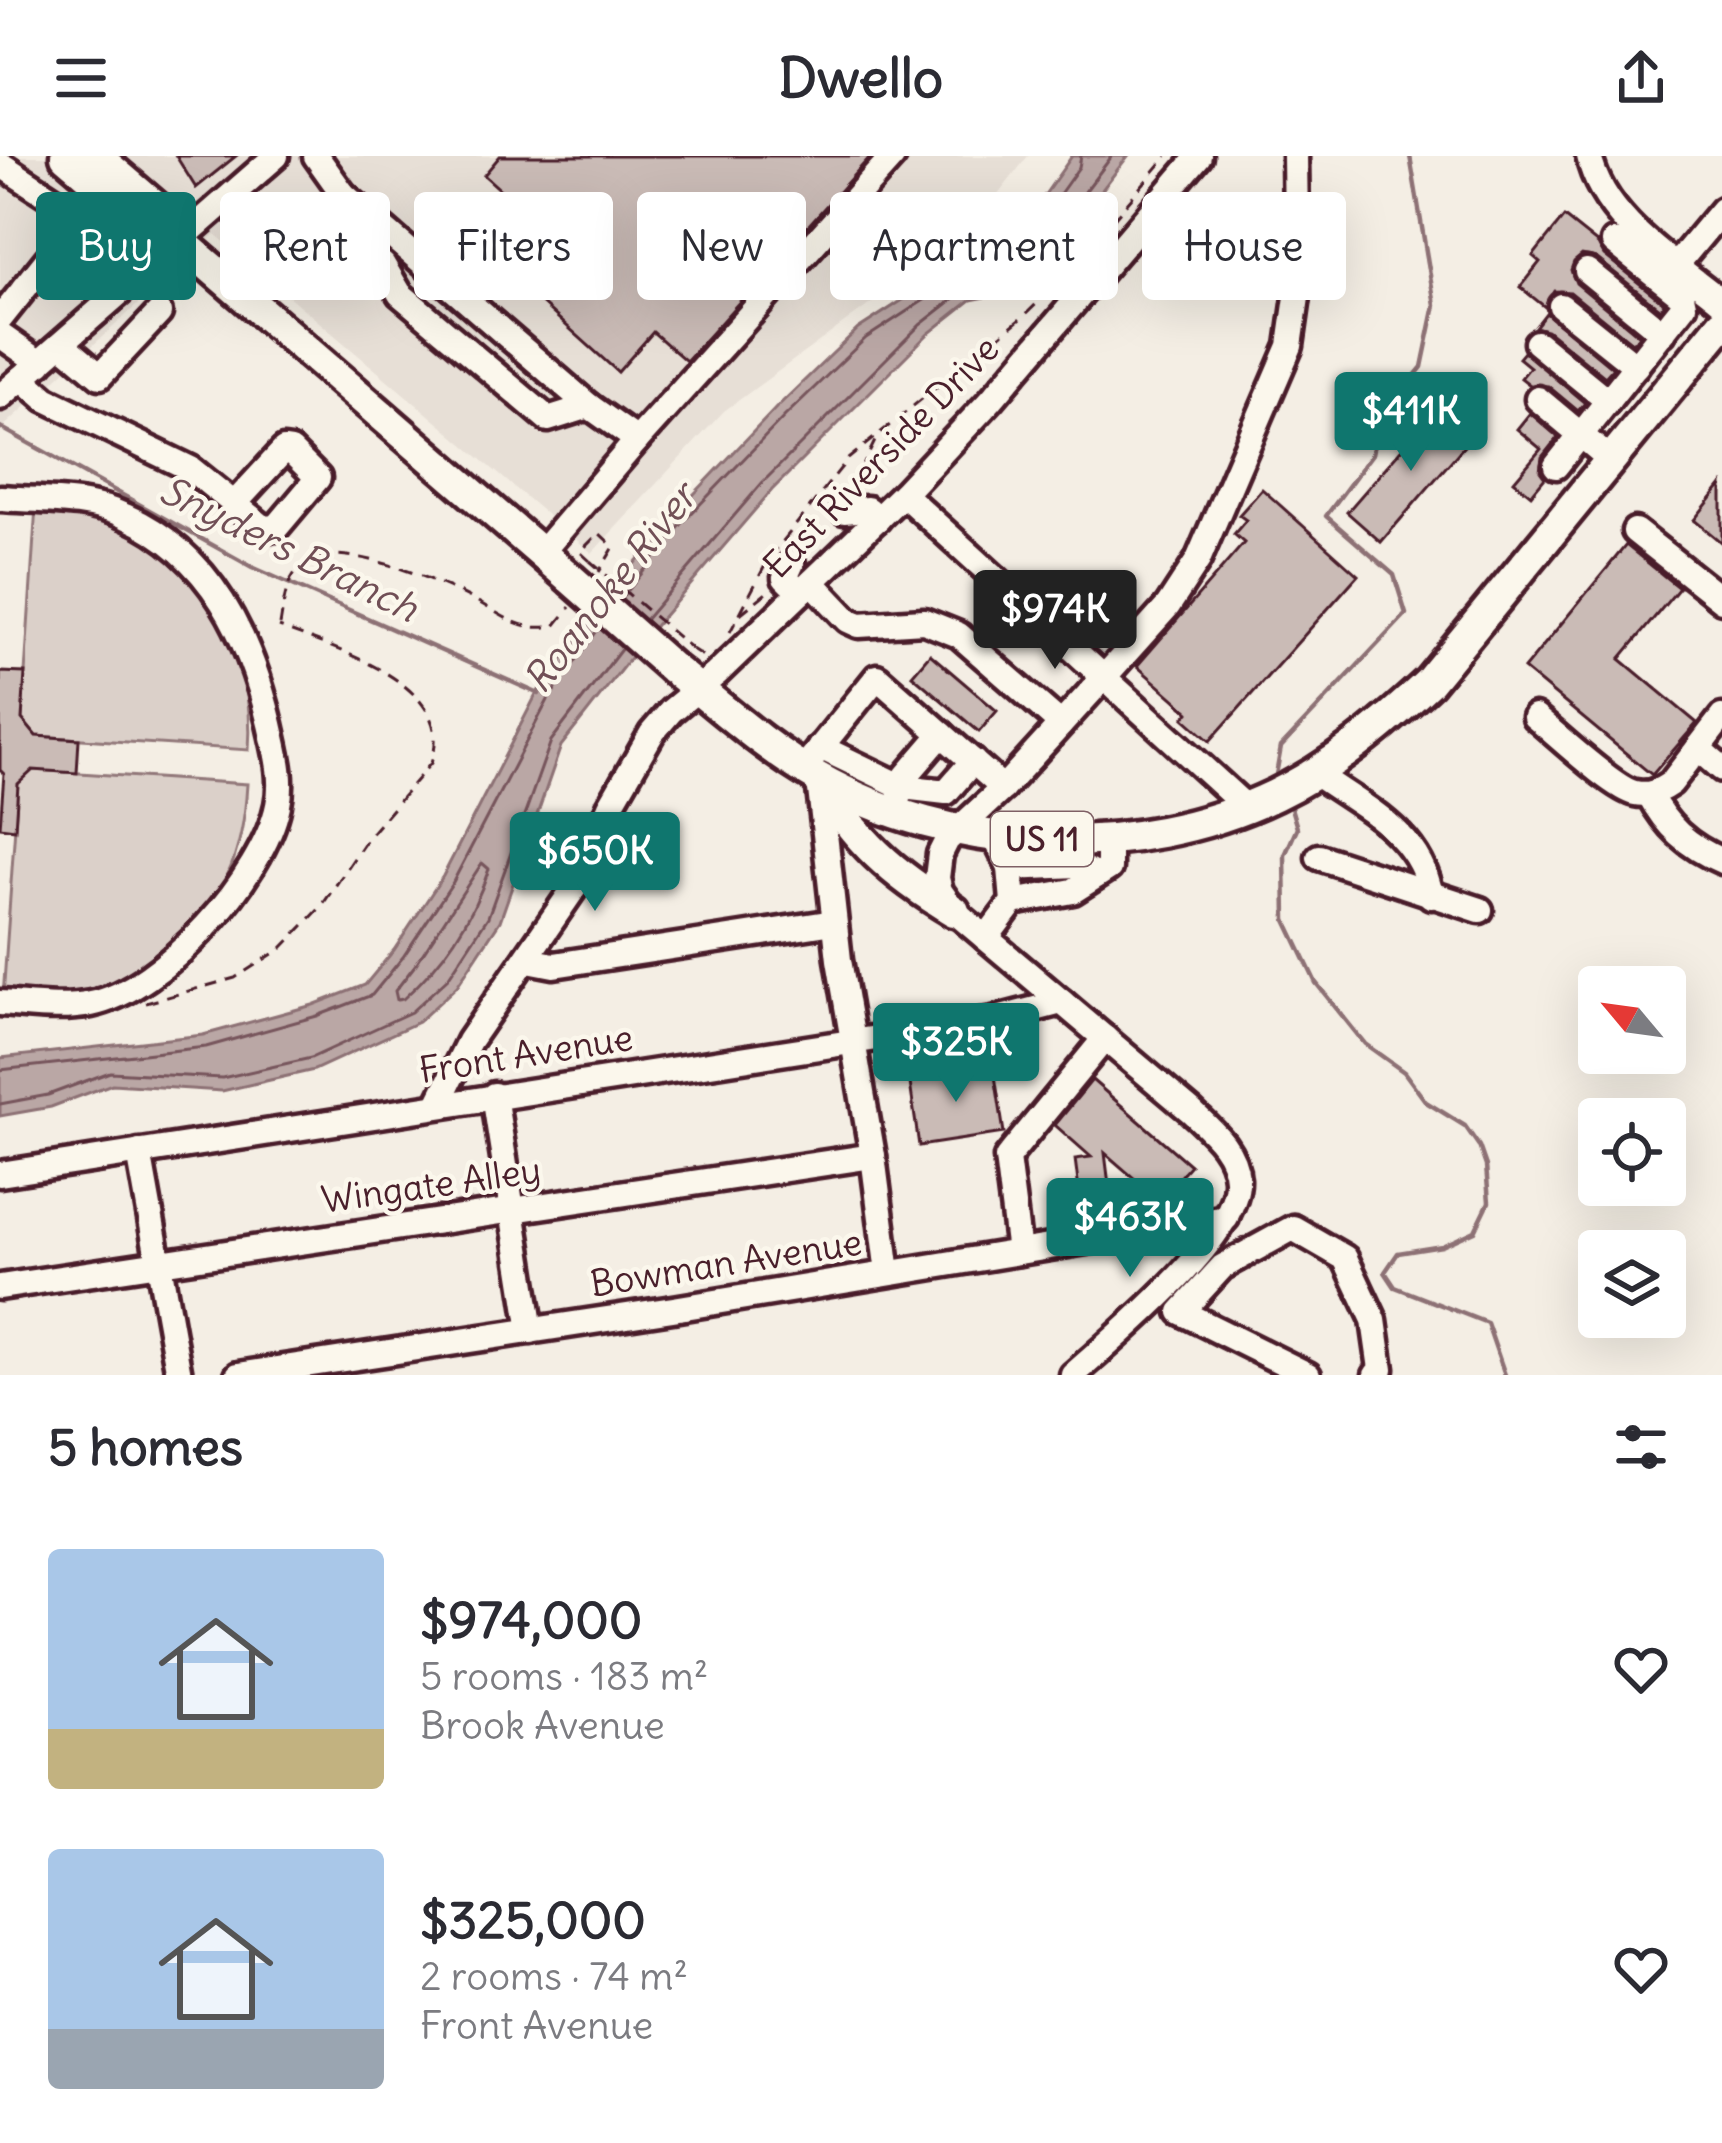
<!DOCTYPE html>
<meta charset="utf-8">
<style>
:root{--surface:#fff;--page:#f7f7f7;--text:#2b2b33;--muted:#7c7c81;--accent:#0f766e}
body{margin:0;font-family:Delius,sans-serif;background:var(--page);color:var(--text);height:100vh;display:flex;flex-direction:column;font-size:45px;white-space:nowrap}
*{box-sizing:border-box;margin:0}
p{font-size:39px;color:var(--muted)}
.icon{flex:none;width:66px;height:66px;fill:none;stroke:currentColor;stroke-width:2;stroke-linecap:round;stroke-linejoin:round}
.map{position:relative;height:1219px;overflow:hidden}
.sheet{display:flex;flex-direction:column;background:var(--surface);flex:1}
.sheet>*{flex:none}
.guide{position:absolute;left:36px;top:36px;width:1650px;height:108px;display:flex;gap:24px}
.needle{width:78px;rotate:299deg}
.controls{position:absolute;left:1578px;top:810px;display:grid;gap:24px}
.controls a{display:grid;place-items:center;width:108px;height:108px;border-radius:12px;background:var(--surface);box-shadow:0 12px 48px #0002;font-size:60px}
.price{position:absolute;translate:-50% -102px;padding:0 27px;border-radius:12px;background:var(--accent);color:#fff;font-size:39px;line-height:78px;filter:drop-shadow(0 3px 6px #0008)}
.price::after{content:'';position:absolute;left:50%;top:72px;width:36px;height:27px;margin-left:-18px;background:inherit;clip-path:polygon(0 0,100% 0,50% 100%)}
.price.selected{background:#222;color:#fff}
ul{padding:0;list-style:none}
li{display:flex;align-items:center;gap:36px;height:300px;padding:0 48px}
li span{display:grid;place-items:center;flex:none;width:336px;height:240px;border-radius:12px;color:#555}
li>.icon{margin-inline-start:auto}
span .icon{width:144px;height:144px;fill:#fffc;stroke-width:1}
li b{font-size:51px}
h2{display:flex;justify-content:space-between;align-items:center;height:144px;padding:0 48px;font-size:51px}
.chip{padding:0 42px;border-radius:12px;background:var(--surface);box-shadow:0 12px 48px #0002;font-size:42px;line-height:108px}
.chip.selected{background:var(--accent);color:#fff}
header{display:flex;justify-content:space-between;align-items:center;height:156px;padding:0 48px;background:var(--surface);font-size:54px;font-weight:800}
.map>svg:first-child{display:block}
.built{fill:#e7dfd6}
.green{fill:#dbd0c9;stroke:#92787a;stroke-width:3}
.water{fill:#baa7a5;stroke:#8d7174;stroke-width:3}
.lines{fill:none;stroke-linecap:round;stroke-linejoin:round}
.shore{stroke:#77555c;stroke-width:3}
.stream{stroke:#8d7174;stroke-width:4.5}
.building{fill:#cabbb6;stroke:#4a1f2b;stroke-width:3}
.minor-casing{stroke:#4a1f2b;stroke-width:33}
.major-casing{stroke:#4a1f2b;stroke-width:39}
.path{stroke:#4a1f2b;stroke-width:3;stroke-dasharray:12 9;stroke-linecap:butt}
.minor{stroke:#fbf7ec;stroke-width:24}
.major{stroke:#fbf7ec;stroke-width:30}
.major-bridge-casing{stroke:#4a1f2b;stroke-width:39;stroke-linecap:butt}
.path-bridge{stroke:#4a1f2b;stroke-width:3;stroke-dasharray:12 9;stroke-linecap:butt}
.major-bridge{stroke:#fbf7ec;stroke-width:30}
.labels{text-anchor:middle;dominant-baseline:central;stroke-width:9;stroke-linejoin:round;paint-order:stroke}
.shield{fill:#fbf7ec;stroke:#7f6065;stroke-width:3}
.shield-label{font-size:33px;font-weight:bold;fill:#4a1f2b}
.street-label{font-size:36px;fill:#4a1f2b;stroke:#fbf7ec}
.water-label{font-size:39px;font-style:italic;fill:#714f56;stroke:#fbf7ec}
</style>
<header><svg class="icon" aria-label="menu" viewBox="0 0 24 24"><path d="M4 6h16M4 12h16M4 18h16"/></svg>Dwello<svg class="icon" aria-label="share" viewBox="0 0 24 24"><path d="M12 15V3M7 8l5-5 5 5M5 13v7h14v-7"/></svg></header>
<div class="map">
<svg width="1722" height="1219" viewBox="0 0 1722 1219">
<rect width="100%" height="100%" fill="#f4eee4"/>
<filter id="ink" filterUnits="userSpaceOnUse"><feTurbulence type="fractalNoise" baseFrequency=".00833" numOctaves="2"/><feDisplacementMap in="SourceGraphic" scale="24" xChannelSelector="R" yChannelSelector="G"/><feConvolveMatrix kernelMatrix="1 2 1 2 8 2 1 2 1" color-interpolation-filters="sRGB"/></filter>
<g filter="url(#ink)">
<polygon class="built" points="0,0 1028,0 970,75 724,255 592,397 215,78 0,274"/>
<g class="green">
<path d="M36,350C57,353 80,354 101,360C201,387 257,497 249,594L36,580L22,563Z"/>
<path d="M33,614L247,628C243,700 225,745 168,791C109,838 78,843 3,841L18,628Z"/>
</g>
<polygon class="water" points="1072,0 1128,0 1052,99 1023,128 1005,137 971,144 928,178 772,334 656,469 561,590 500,765 457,830 418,866 314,914 222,935 112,928 51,951 0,960 0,902 203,879 313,849 365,829 394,794 443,720 537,537 603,446 676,357 776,252 858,173 994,85 1039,47"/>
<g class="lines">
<g class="shore">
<polyline points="621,443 685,364 785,260 866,182 1001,94 1047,56 1079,11 1081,0"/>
<polyline points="645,464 763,326 920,169 965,134 1001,126 1017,118 1043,91 1112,0"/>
<path d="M482,707L489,713C471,766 444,806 403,843L397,844L395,835L416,808Z"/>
<polyline points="0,914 206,891 317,860 372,839 403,801 453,726 548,544 599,472"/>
<polyline points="0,948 48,939 110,916 222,922 311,902 411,856 448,822 488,761 551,585 622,492"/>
</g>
<g class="stream">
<polyline points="0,271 252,411 539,538"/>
<polyline points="1279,624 1276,619 1281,591 1406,458 1394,419 1326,360 1372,298 1378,265 1422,211 1435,149 1410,0"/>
<polyline points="1289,645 1297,672 1285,699 1286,764 1316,827 1365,888 1404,916 1426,946 1465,970 1479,990 1486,1010 1489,1046 1475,1075 1442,1090 1398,1097 1385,1116 1395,1131 1487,1167 1505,1219"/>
</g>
</g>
<g class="building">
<polygon points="176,0 236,0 196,32"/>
<polygon points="500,0 871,0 686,205 653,176 618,216 487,98 525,56 484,19"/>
<polygon points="1564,61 1598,88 1604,99 1664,147 1660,153 1596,102 1582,99 1574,106 1571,114 1576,127 1639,179 1633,187 1570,136 1554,135 1545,151 1520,131 1540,106 1533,100"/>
<polygon points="1546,157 1613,212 1605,221 1547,174 1535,171"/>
<polygon points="1524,196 1585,247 1578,255 1548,230 1530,229 1521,222 1530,211 1519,202"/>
<polygon points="1438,251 1462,272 1468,265 1478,274 1381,386 1347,356"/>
<polygon points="1530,257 1558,281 1542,301 1540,315 1545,322 1531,339 1514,325 1541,293 1517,273"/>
<polygon points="1722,329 1722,387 1694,364"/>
<polygon points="1262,333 1358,419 1210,585 1184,562 1189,556 1137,510 1244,387 1234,378 1246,364 1239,359"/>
<polygon points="1626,389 1679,432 1620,503 1697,567 1652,619 1524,513"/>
<polygon points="930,498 997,555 979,576 912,519"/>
<polygon points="0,516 25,517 22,563 36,580 79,583 77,617 33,614 18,628 15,673 0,671 4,618 0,614"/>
<polygon points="993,907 1004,977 919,990 909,920"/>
<polygon points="1092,924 1190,1009 1159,1044 1105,997 1113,1061 1083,1065 1075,1003 1091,1001 1055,969"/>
</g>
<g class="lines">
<g class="minor-casing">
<g id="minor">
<polyline points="316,0 343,38 589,250 637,284"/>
<path d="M1589,0C1603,65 1674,106 1722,146"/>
<polyline points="0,8 154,109"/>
<polyline points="343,38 336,56 339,70 383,109 400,138 548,263 589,250"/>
<polyline points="1677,108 1722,54"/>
<polyline points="1587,115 1663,177"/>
<polyline points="1561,150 1636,210"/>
<polyline points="0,163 51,99"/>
<polyline points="0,179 40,207"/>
<polyline points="1537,187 1608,245"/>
<polyline points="62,188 100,220 159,157"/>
<polyline points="22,222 46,243 191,313 263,371 276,372 318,322 291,295 284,294 235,347"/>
<polyline points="0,241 276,0"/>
<polyline points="1538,243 1612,305"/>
<polyline points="1556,310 1684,149 1682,140 1614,86"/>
<polyline points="903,338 1246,651"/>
<path d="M0,342C41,345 87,342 125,360C211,398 250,482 270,568C276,595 284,622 278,649C264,720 163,834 91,848C61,854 30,849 0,847"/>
<polyline points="844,355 867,353 878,363"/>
<polyline points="1635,375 1722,444"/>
<polyline points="541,397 637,284 893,0"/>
<polyline points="792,407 785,422 800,437"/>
<polyline points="812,426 848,464 859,469 924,465 959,479 1061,568"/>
<path d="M1535,561C1556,578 1614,633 1635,637C1649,640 1660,635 1671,627L1722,561"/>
<polyline points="820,591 903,631 946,636 973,605"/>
<polyline points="1698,592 1722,613"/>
<polyline points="803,613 877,521 1003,632"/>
<path d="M1315,617C1364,652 1420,676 1431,740"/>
<polyline points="819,624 839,804 873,1000 888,1117"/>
<path d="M1649,638C1666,670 1687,690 1722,705"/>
<polyline points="898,645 906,620 942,578"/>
<polyline points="1319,701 1480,754"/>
<polyline points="1010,712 1077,709 1096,720"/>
<polyline points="1013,746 1073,735 1109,712 1109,682"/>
<polyline points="986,782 1013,746 1010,712 995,681"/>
<polyline points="528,804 554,809 834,766"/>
<polyline points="494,939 531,1175"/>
<polyline points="438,948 469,885 577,728 610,650 652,577 671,555 716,518 903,338 991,244 1199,0"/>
<polyline points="139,996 179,1219"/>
<polyline points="0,1018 993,864 1062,846"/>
<polyline points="1019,1096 1007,1002 1105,882"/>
<polyline points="0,1131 873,1000"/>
<polyline points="238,1219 673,1153 1226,1062"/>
<path d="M1073,1219C1115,1181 1240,1080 1237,1023C1235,993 1212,975 1191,955L954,755L940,735L937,722L940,698L947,684L1003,632L1106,519L1168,450L1198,404L1290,190L1297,141L1295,0"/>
<polyline points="1308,1219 1181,1156 1222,1111 1293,1072 1345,1102 1374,1164 1381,1213 1376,1219"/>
</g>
</g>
<g class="major-casing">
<g id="major">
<polyline points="66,0 106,34"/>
<polyline points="96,0 166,60 179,84 571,423"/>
<path d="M672,512C720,550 764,591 817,621C952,698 1134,707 1275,639C1333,611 1382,570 1429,526L1722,168"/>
<path d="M818,622C855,684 892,718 954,755"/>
</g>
</g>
<g class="path">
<polyline points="851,334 876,283"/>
<polyline points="590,405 580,396 599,377 614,391 599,416"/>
<polyline points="740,458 770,434"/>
<path d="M280,469C284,448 284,425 302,409C334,379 443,426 478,446C505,461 521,476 555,470L570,451"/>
<polyline points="730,476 768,404 848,303 1024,160 1064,121 1167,0"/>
<polyline points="692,493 706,502"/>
<path d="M146,847L235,822L282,792L321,751L369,680L431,607C459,527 336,494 279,471"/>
</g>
<use href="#minor" class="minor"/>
<use href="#major" class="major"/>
<g class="major-bridge-casing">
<polyline id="major-bridge" points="571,423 672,512"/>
</g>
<polyline class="path-bridge" points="590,405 692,493"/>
<use href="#major-bridge" class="major-bridge"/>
</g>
</g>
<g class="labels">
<rect class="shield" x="991" y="656" width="102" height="54" rx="9"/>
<g class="shield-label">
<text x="1042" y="683">US 11</text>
</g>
<g class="street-label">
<text transform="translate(881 301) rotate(-46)">East Riverside Drive</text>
<text transform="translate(526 898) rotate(-9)">Front Avenue</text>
<text transform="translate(431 1029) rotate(-8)">Wingate Alley</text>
<text transform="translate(726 1107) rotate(-9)">Bowman Avenue</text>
</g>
<g class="water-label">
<text transform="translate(289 393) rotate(26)">Snyders Branch</text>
<text transform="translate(610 432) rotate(-52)">Roanoke River</text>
</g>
</g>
</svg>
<div class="controls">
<a><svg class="needle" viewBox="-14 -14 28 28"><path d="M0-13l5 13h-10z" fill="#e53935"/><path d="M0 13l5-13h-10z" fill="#7c7c81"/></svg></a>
<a><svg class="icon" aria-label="locate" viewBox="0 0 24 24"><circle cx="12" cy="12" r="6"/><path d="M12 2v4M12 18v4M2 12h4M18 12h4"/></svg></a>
<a><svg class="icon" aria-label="layers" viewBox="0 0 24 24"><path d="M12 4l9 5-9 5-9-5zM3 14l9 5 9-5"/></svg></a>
</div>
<b class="price" style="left:1411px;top:318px">$411K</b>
<b class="price selected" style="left:1055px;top:516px">$974K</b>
<b class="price" style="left:595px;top:758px">$650K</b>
<b class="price" style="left:956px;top:949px">$325K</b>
<b class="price" style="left:1130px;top:1124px">$463K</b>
<div class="guide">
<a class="chip selected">Buy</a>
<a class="chip">Rent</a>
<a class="chip">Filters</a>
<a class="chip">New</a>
<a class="chip">Apartment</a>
<a class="chip">House</a>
</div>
</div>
<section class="sheet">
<h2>5 homes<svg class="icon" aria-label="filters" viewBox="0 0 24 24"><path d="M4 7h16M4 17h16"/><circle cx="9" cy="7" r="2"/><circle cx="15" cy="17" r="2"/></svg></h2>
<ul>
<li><span style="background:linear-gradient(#a9c7e8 75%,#c2b280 0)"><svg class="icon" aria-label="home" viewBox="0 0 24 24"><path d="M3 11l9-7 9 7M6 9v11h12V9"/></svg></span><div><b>$974,000</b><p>5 rooms · 183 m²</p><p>Brook Avenue</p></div><svg class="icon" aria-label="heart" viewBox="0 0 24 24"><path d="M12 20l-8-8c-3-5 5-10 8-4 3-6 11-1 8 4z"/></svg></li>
<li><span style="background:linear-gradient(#a9c7e8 75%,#9aa5b1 0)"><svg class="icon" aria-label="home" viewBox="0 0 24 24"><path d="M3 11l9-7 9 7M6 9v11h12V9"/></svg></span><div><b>$325,000</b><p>2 rooms · 74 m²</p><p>Front Avenue</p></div><svg class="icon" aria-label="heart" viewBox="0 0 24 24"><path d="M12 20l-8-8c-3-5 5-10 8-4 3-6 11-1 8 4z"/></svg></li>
</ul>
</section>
